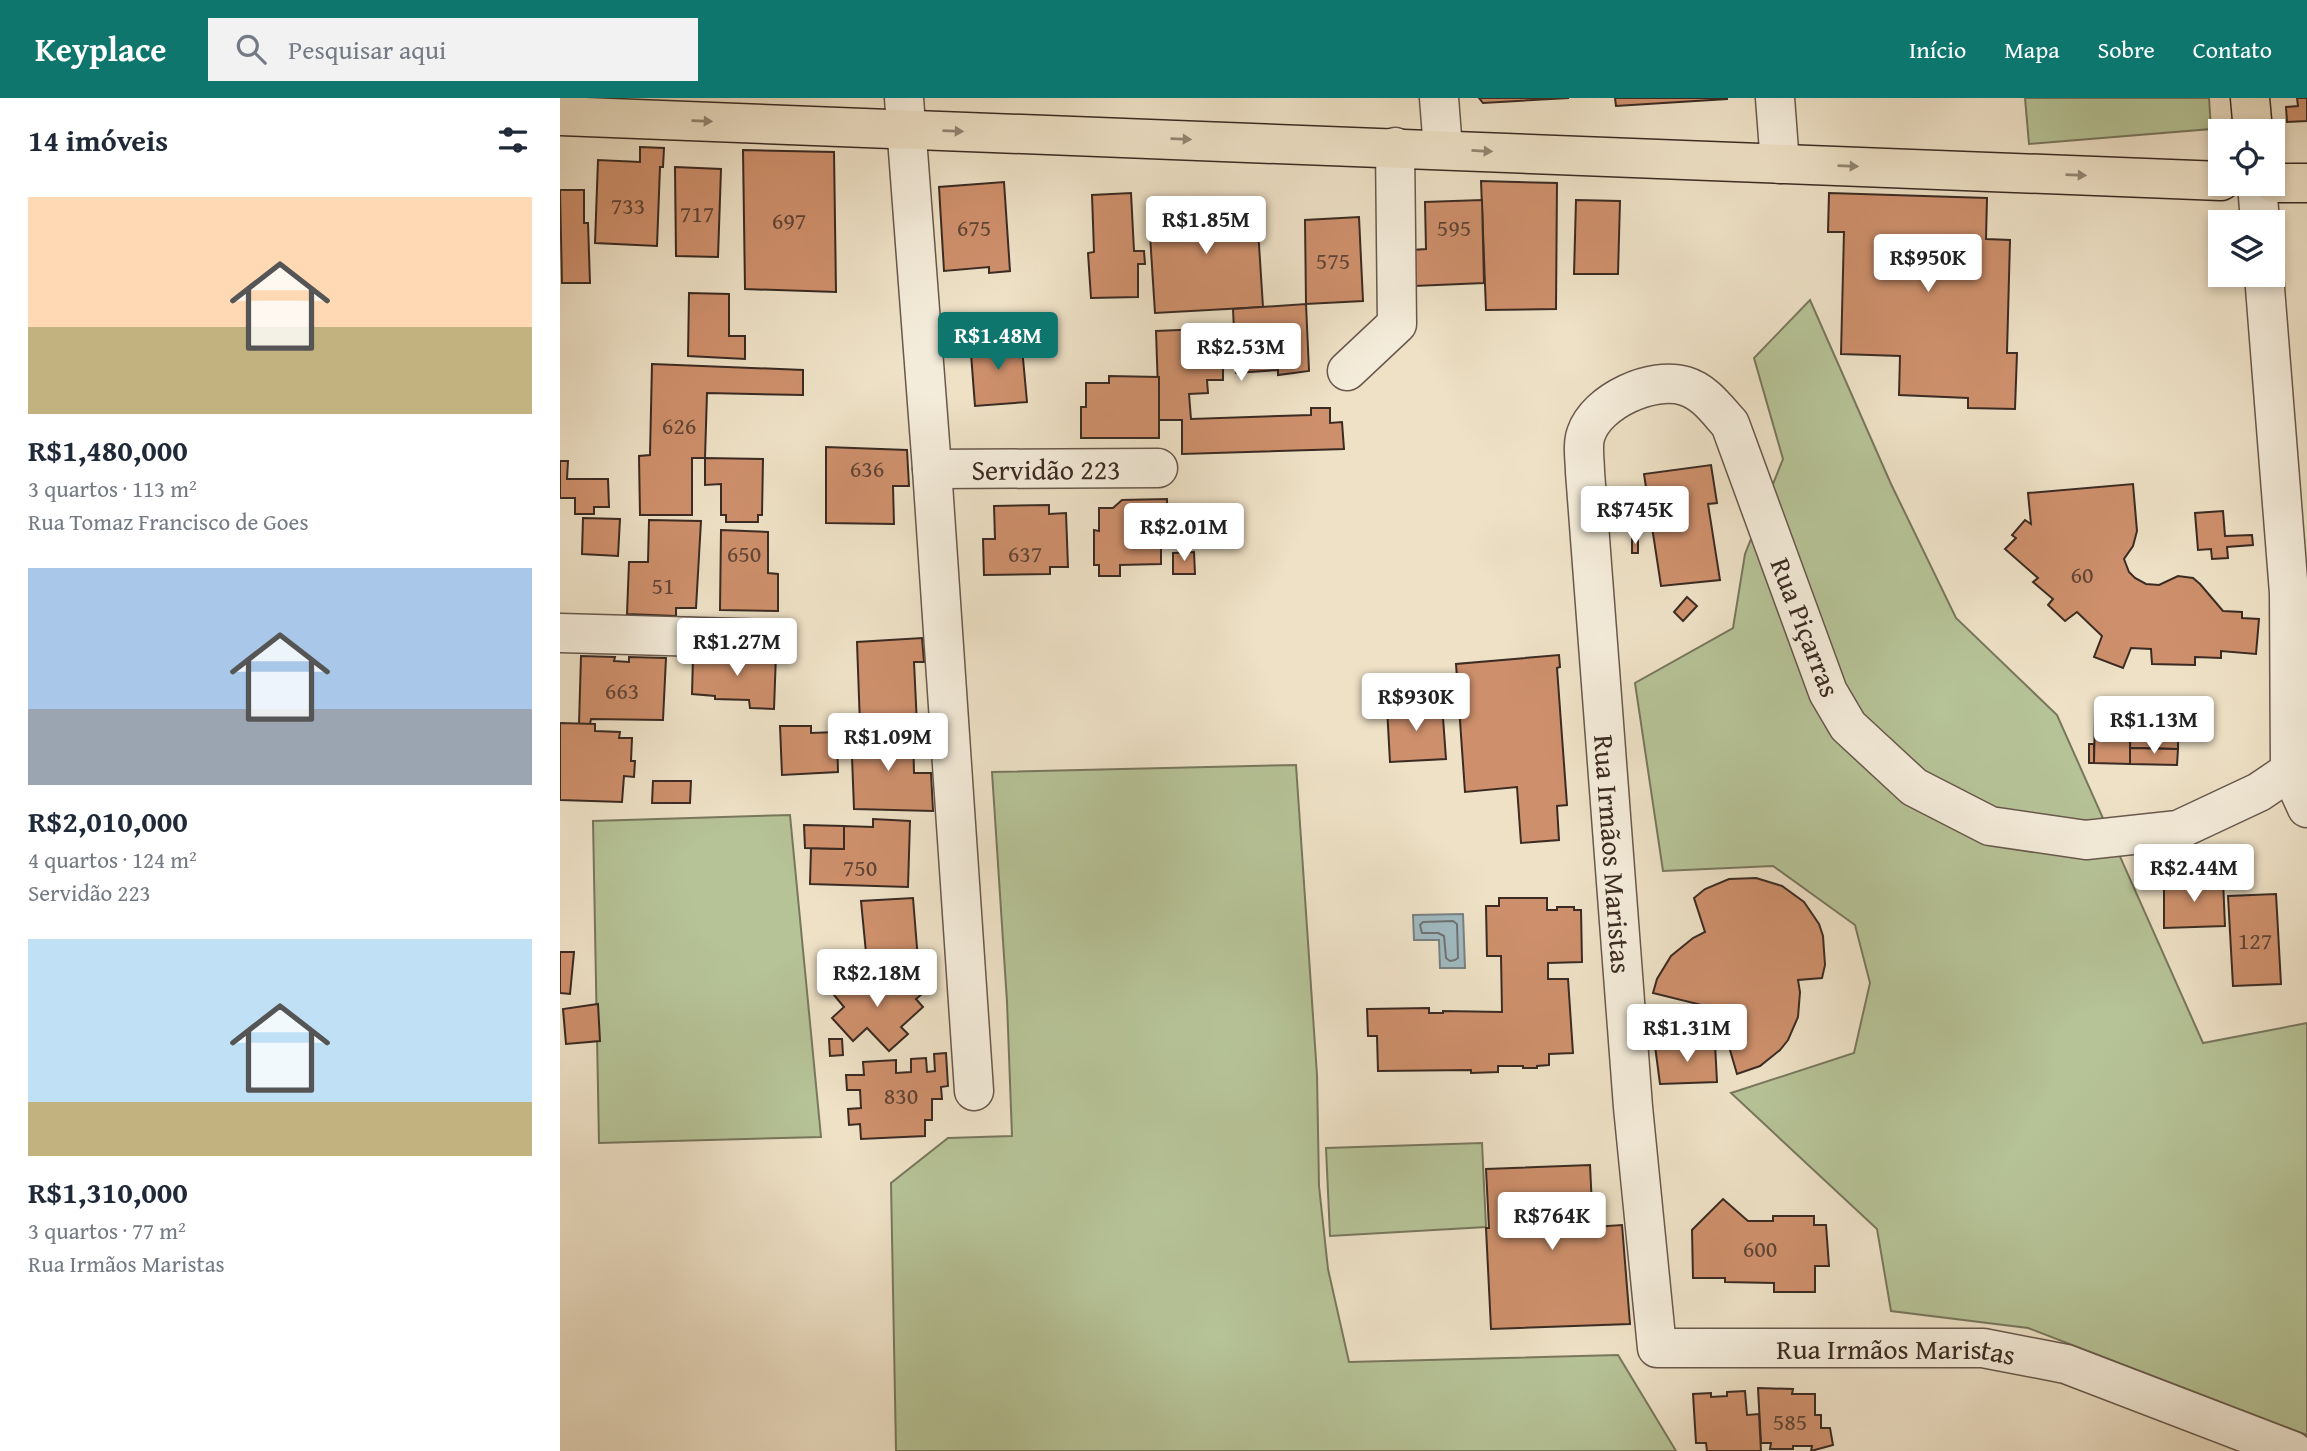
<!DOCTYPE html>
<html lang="pt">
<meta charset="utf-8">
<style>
:root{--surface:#fff;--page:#f2f2f3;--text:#1f2937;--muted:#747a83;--accent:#0f766e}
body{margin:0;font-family:"Gentium Book Plus",serif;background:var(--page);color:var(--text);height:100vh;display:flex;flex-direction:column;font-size:26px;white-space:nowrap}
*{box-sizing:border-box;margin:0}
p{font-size:23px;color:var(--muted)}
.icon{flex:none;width:38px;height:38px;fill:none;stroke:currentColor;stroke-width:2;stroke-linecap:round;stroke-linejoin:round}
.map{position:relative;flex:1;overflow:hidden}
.drawer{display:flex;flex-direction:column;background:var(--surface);width:560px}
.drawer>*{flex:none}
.controls{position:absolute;left:1648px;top:21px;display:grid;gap:14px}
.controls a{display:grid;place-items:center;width:77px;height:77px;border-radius:0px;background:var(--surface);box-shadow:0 4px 10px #0003;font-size:35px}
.price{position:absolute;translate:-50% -60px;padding:0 16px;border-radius:7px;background:#fff;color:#222;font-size:23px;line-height:46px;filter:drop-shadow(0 2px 4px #0008)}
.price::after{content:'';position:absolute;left:50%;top:42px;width:21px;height:16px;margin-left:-10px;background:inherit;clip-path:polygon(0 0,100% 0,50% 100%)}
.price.selected{background:var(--accent);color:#fff}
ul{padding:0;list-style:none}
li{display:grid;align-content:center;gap:14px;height:371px;padding:0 28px}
li span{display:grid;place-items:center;height:217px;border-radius:0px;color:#555}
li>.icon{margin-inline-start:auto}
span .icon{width:126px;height:126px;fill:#fffc;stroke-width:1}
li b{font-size:30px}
h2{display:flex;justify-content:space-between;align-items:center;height:84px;padding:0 28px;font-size:30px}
header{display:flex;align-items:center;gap:42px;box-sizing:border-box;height:98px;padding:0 35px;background:var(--accent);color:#fff}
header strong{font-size:33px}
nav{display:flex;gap:38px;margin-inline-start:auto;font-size:24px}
.search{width:490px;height:63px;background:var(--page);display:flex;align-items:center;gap:18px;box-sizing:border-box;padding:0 24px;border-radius:0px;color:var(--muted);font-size:26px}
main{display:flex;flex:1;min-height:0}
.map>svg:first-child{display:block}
.green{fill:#b6c397;stroke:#78775d;stroke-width:2}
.water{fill:#a0bac1;stroke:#788182;stroke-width:2}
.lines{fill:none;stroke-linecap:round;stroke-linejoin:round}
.shore{stroke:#6e7272;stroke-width:2}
.building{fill:#ce906c;stroke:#3b2b23;stroke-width:2}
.minor-casing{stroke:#68584c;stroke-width:41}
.major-casing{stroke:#3b2b23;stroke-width:41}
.minor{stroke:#f4ecda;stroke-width:38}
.major{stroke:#eee1c6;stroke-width:38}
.oneway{fill:#948674}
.labels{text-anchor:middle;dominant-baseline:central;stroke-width:5;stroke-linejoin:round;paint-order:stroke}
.number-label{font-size:24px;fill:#604435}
.street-label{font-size:28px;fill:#3b2b23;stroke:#f4ecda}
</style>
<header>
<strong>Keyplace</strong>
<div class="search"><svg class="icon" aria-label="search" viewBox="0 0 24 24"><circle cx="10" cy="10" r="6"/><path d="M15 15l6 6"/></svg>Pesquisar aqui</div>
<nav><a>Início</a><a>Mapa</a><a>Sobre</a><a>Contato</a></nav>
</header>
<main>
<section class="drawer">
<h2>14 imóveis<svg class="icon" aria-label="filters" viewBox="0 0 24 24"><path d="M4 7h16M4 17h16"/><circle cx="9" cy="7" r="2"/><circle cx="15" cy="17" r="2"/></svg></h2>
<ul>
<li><span style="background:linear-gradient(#ffd9b3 60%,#c2b280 0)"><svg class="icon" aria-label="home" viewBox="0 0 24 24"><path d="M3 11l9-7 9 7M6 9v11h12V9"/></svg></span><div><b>R$1,480,000</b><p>3 quartos · 113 m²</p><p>Rua Tomaz Francisco de Goes</p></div></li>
<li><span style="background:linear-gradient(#a9c7e8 65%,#9aa5b1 0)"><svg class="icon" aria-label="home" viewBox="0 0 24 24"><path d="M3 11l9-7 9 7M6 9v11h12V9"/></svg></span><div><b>R$2,010,000</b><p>4 quartos · 124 m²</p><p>Servidão 223</p></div></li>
<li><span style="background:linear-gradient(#bfe0f5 75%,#c2b280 0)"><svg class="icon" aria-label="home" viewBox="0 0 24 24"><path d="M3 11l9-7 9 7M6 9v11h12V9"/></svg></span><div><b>R$1,310,000</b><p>3 quartos · 77 m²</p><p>Rua Irmãos Maristas</p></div></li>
</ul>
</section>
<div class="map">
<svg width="1747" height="1353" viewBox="0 0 1747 1353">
<rect width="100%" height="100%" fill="#eee1c6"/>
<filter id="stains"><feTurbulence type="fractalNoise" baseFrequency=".00286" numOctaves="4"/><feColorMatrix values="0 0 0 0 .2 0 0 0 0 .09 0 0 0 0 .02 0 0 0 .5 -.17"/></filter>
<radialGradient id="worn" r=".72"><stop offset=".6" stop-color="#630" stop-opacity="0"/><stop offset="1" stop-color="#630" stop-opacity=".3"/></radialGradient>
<g class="green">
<polygon points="1465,0 1649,0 1651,31 1469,46"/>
<polygon points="1250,202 1331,386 1396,520 1497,617 1643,945 1747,925 1747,1337 1468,1230 1331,1213 1317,1131 1171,995 1294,955 1310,885 1295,827 1213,768 1103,773 1075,585 1173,530 1185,456 1223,361 1194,260"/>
<polygon points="736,667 757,977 759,1088 768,1171 789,1264 1058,1257 1116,1353 336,1353 331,1085 388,1040 452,1038 447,904 432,674"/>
<polygon points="230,717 261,1039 39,1045 33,723"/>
<polygon points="922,1045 926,1129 770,1138 766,1050"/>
</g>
<polygon class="water" points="903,816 905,870 880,870 879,842 854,842 853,817"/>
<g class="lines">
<polygon class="shore" points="893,823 897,826 898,860 895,862 890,863 886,860 884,838 878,835 862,835 860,827 863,824"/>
</g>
<g class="building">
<polygon points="919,0 1009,0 923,5"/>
<polygon points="1055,0 1167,0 1167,1 1056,8"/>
<polygon points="1737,0 1747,0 1747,23 1727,24 1726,9 1738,8"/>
<polygon points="80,49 104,50 103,69 100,69 97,148 35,145 38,62 80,64"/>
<polygon points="183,52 274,54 276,194 185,191"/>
<polygon points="115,69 161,71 158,159 116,158"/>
<polygon points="921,83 997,85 996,211 926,212"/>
<polygon points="444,84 450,173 429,175 429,169 384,173 379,89"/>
<polygon points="0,92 24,92 24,125 28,125 30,185 2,185"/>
<polygon points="571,95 574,153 584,153 585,166 578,166 578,199 531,200 528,155 534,154 532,97"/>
<polygon points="1269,95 1427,100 1426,141 1450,142 1447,255 1457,255 1455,311 1408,310 1408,300 1339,297 1340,258 1281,256 1284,134 1268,134"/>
<polygon points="696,100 703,209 595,215 588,106"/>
<polygon points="922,102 924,185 854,188 852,152 866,151 865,104"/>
<polygon points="1016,102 1060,103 1058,176 1014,176"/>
<polygon points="799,119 803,203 746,206 745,122"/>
<polygon points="129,195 169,196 169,238 185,238 185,261 128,258"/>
<polygon points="746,206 749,273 718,277 718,272 676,275 676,265 663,266 663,282 647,282 648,295 629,296 631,321 751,317 751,310 770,310 770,325 782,324 784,351 622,356 622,322 599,322 596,233 643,231 643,235 674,233 673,211"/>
<polygon points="461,239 467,304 415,308 410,243"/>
<polygon points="92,266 243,272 243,297 147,295 145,360 132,360 132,417 80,417 79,358 90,357"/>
<polygon points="549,278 599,279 599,340 521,340 521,309 526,309 526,285 549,285"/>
<polygon points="266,349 347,352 349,388 333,388 334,426 266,425"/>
<polygon points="145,360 203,361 202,417 198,417 198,424 166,424 166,417 161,417 161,386 145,387"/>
<polygon points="0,363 8,363 7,381 48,381 49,409 34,409 34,416 15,416 15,400 0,400"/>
<polygon points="1151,367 1157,405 1148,406 1160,482 1101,488 1084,376"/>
<polygon points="1573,386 1577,433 1573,448 1564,461 1569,474 1575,480 1586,486 1599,487 1618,478 1633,480 1640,486 1663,513 1682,514 1682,520 1699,521 1696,556 1661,553 1661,560 1635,559 1635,567 1592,566 1591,551 1571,550 1563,570 1534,559 1542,538 1517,514 1505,523 1488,507 1493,501 1473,484 1478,480 1445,451 1456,440 1452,437 1465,422 1471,426 1468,395"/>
<polygon points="607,401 608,447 601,448 601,466 560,467 560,478 539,478 539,467 534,467 534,432 539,433 539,410 553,410 562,402"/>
<polygon points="489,407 489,416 506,415 508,469 490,469 490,476 424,477 423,441 435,441 434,408"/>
<polygon points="1663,413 1665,438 1692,437 1693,447 1667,449 1668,460 1652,461 1651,451 1638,452 1635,415"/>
<polygon points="23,420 60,421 58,458 22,456"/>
<polygon points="89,422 141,423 136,510 116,510 116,518 67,516 69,464 88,464"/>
<polygon points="161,432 208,434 208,475 218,476 218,513 160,512"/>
<rect x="1072" y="441" width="6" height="14"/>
<polygon points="634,454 635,476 613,476 613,455"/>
<polygon points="1127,499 1137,508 1123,523 1114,514"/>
<polygon points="362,540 364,564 354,564 357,627 300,627 297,544"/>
<polygon points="156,554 216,556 214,611 190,610 189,602 155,601 155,598 132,596 133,559 156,560"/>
<polygon points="999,557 1000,569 997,570 1007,707 997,708 999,742 961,745 957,689 905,694 896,566"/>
<polygon points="21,558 55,559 54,563 69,564 69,559 106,560 103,622 31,621 30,626 19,626"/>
<polygon points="882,606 886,661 830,664 827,610"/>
<polygon points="1535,613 1571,614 1570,666 1534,665"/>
<polygon points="1571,614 1618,615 1618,651 1570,650"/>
<polygon points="0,625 35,626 35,633 60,634 59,640 72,640 71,663 75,663 74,679 64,678 62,704 0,702"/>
<polygon points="220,628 251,628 251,635 277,634 278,674 222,677"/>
<polygon points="353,632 354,675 371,675 373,713 294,711 291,633"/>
<rect x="1529" y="646" width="5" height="19"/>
<polygon points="1570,650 1618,651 1617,667 1570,666"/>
<polygon points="93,683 131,683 130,705 92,705"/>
<polygon points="313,721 350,723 348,789 250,786 251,750 284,751 284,728 313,729"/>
<polygon points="244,727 284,728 284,751 245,750"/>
<polygon points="1196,780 1222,788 1244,804 1259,826 1263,838 1265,867 1262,880 1238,882 1240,894 1238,919 1228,942 1220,952 1200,968 1177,976 1158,911 1093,895 1097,881 1111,858 1133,840 1145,834 1134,800 1145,791 1169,781"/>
<polygon points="1604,782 1663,782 1665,828 1604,830"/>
<polygon points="1716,796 1721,886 1673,888 1668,798"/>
<polygon points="353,800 358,862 307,865 301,803"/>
<polygon points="939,800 987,800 987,812 997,812 997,809 1014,809 1014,812 1021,812 1022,864 988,865 988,881 1008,881 1013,955 989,956 989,967 977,968 977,970 963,970 963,968 938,968 938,974 911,975 911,972 818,973 817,938 808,938 807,911 869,910 869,915 883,915 883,913 942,914 941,858 927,858 926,808 939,808"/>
<polygon points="0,854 14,854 10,896 0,895"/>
<polygon points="324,880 335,892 348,880 362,896 356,901 363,909 341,929 348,936 329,953 307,930 293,943 272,920 284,909 274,897 289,882"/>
<polygon points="38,906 40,943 6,946 3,911"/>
<polygon points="269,941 282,941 283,957 270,958"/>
<polygon points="1155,946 1157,984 1100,986 1095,948"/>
<polygon points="386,955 388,988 381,989 382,1001 372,1001 372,1022 365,1022 365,1038 301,1041 300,1026 289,1027 288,1011 301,1010 300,992 287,992 286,977 304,977 303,964 336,962 336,975 351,974 351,961 366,960 367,974 375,973 374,956"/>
<polygon points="1030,1067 1033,1129 1062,1127 1070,1226 931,1231 926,1130 929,1130 926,1071"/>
<polygon points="1163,1101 1188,1123 1213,1123 1213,1118 1254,1118 1254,1127 1266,1127 1269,1168 1255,1168 1255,1194 1214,1194 1214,1185 1165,1184 1165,1180 1133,1180 1132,1132"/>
<polygon points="1198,1290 1233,1291 1232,1296 1255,1296 1255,1317 1261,1317 1261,1330 1270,1330 1273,1347 1251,1353 1252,1348 1233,1348 1233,1351 1210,1351 1211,1345 1201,1345"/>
<polygon points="1185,1293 1187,1317 1199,1316 1201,1353 1147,1353 1146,1345 1136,1345 1133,1296 1151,1295 1151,1299 1167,1298 1167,1294"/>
</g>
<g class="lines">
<g class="minor-casing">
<g id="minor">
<polyline points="344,0 372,371 414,993"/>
<polyline points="879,0 883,51"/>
<polyline points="1215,0 1220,66"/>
<polyline points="1697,86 1700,124"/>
<path id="s1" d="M1704,177L1729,495L1730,673L1699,694L1618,732L1526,742L1430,728L1354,689L1288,628L1268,594L1170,326C1157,312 1145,294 1125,288C1092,278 1037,303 1026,336C1022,347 1025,363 1025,374L1073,1009L1097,1250H1423L1506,1266L1733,1353"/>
<polyline points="787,273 837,226 835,49"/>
<path id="s2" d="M372,371L598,370"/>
<polyline points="0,535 213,541"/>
<polyline points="1730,673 1747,710"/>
</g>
</g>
<g class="major-casing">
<g id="major">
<polyline points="1690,0 1693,33"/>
<polyline points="0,18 1661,83"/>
<polyline points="1713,85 1747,85"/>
</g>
</g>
<use href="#minor" class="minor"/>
<use href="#major" class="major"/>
</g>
<defs><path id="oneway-solid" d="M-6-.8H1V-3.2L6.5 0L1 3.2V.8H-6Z" transform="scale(1.75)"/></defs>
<g class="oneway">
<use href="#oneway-solid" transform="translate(142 23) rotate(2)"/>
<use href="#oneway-solid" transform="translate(393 33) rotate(2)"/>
<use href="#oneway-solid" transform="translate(621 41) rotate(2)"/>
<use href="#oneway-solid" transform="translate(922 53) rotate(3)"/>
<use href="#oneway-solid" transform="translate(1288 68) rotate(2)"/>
<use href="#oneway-solid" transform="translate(1516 77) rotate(2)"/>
</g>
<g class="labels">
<g class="number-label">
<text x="68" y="107">733</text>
<text x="137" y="115">717</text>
<text x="229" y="122">697</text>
<text x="414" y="129">675</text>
<text x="894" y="129">595</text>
<text x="773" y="162">575</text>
<text x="119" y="327">626</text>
<text x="307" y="370">636</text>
<text x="184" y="455">650</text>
<text x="465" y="455">637</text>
<text x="1522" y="476">60</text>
<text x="103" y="487">51</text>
<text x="62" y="592">663</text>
<text x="300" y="769">750</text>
<text x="1695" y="842">127</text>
<text x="341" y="997">830</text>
<text x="1200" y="1150">600</text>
<text x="1230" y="1323">585</text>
</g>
<g class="street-label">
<text stroke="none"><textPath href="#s2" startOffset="114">Servidão 223</textPath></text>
<text transform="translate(1246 529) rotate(69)">Rua Piçarras</text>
<text stroke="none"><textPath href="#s1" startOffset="1913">Rua Irmãos Maristas</textPath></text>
<text stroke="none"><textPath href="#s1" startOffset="2648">Rua Irmãos Maristas</textPath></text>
</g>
</g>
<rect width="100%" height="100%" filter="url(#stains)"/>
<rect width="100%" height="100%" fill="url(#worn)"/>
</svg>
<div class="controls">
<a><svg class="icon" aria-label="locate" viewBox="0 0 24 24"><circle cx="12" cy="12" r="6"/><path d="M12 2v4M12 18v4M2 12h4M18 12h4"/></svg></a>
<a><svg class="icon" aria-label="layers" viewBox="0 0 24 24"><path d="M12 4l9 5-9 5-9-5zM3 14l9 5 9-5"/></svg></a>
</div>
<b class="price" style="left:646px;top:158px">R$1.85M</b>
<b class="price" style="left:1368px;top:196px">R$950K</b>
<b class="price selected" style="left:438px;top:274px">R$1.48M</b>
<b class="price" style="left:681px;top:285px">R$2.53M</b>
<b class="price" style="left:1075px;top:448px">R$745K</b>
<b class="price" style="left:624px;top:465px">R$2.01M</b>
<b class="price" style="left:177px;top:580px">R$1.27M</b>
<b class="price" style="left:856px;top:635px">R$930K</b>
<b class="price" style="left:1594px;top:658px">R$1.13M</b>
<b class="price" style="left:328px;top:675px">R$1.09M</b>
<b class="price" style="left:1634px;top:806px">R$2.44M</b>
<b class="price" style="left:317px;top:911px">R$2.18M</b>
<b class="price" style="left:1127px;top:966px">R$1.31M</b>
<b class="price" style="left:992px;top:1154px">R$764K</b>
</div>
</main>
